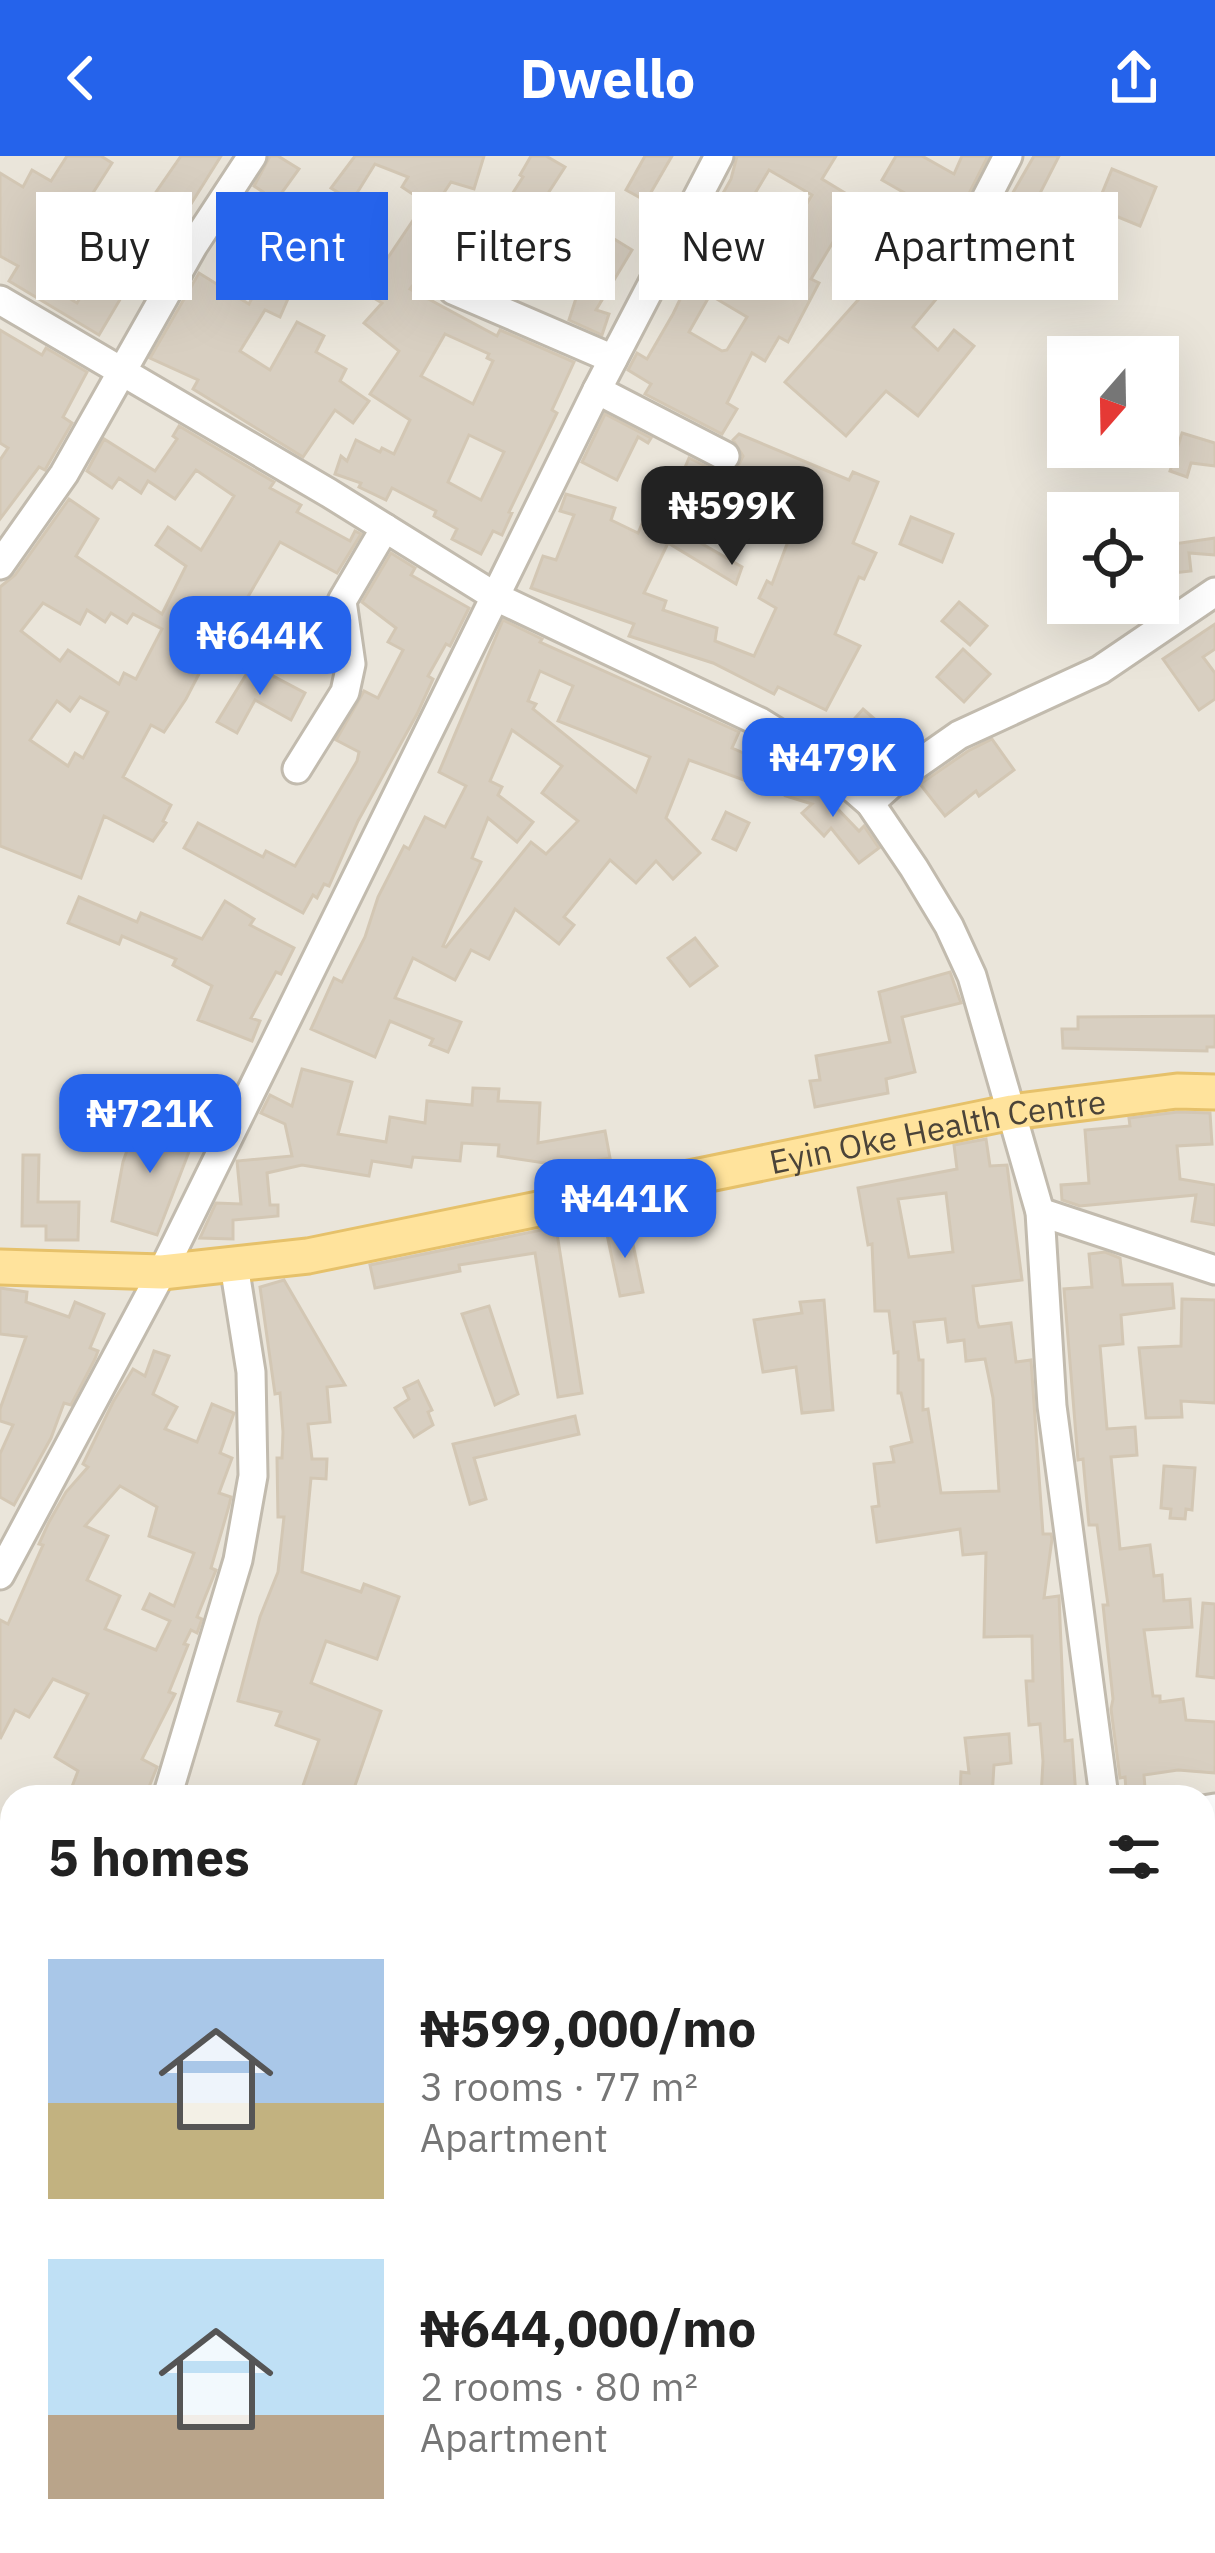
<!DOCTYPE html>
<meta charset="utf-8">
<style>
:root{--surface:#fff;--page:#f6f6f6;--text:#222;--muted:#767676;--accent:#2563eb}
body{margin:0;font-family:"IBM Plex Sans",sans-serif;background:var(--page);color:var(--text);height:100vh;display:flex;flex-direction:column;font-size:45px;white-space:nowrap}
*{box-sizing:border-box;margin:0}
p{font-size:39px;color:var(--muted)}
.icon{flex:none;width:66px;height:66px;fill:none;stroke:currentColor;stroke-width:2;stroke-linecap:round;stroke-linejoin:round}
.map{position:relative;flex:1;overflow:hidden}
.sheet{position:absolute;left:0px;top:1629px;width:1215px;height:768px;display:flex;flex-direction:column;background:var(--surface);border-radius:36px 36px 0 0;box-shadow:0 12px 48px #0002}
.sheet>*{flex:none}
.guide{position:absolute;left:36px;top:36px;width:1143px;height:108px;display:flex;gap:24px}
.needle{width:78px;rotate:200deg}
.tools{position:absolute;left:1047px;top:180px;display:grid;gap:24px}
.tools a{display:grid;place-items:center;width:132px;height:132px;border-radius:0px;background:var(--surface);box-shadow:0 12px 48px #0002;font-size:60px}
.price{position:absolute;translate:-50% -102px;padding:0 27px;border-radius:24px;background:var(--accent);color:#fff;font-size:39px;line-height:78px;filter:drop-shadow(0 3px 6px #0008)}
.price::after{content:'';position:absolute;left:50%;top:72px;width:36px;height:27px;margin-left:-18px;background:inherit;clip-path:polygon(0 0,100% 0,50% 100%)}
.price.current{background:#222;color:#fff}
ul{padding:0;list-style:none}
li{display:flex;align-items:center;gap:36px;height:300px;padding:0 48px}
li span{display:grid;place-items:center;flex:none;width:336px;height:240px;border-radius:0px;color:#555}
li>.icon{margin-inline-start:auto}
span .icon{width:144px;height:144px;fill:#fffc;stroke-width:1}
li b{font-size:51px}
h2{display:flex;justify-content:space-between;align-items:center;height:144px;padding:0 48px;font-size:51px}
.chip{padding:0 42px;border-radius:0px;background:var(--surface);box-shadow:0 12px 48px #0002;font-size:42px;line-height:108px}
.chip.current{background:var(--accent);color:#fff}
header{display:flex;justify-content:space-between;align-items:center;height:156px;padding:0 48px;background:var(--accent);color:#fff;font-size:54px;font-weight:700}
.map>svg:first-child{display:block}
.residential{fill:#eae5da;fill-rule:evenodd}
.building{fill:#d8cfc1;stroke:#d3c7b4;stroke-width:3;fill-rule:evenodd}
.lines{fill:none;stroke-linecap:round;stroke-linejoin:round}
.minor-casing{stroke:#c2bbae;stroke-width:33}
.major-casing{stroke:#e6c16a;stroke-width:39}
.minor{stroke:#fff;stroke-width:27}
.major{stroke:#ffe39c;stroke-width:33}
.labels{text-anchor:middle;dominant-baseline:central;stroke-width:10;stroke-linejoin:round;paint-order:stroke}
.street-label{font-size:33px;fill:#4b4439;stroke:#fff}
</style>
<header><svg class="icon" aria-label="back" viewBox="0 0 24 24"><path d="M15 5l-7 7 7 7"/></svg>Dwello<svg class="icon" aria-label="share" viewBox="0 0 24 24"><path d="M12 15V3M7 8l5-5 5 5M5 13v7h14v-7"/></svg></header>
<div class="map">
<svg width="1215" height="2397" viewBox="0 0 1215 2397">
<rect width="100%" height="100%" fill="#f6f3ec"/>
<path class="residential" d="M0,0H1215V2397H0ZM1068,201H1158V291H1068ZM1068,357H1158V447H1068ZM12,1641H1203V2385H12Z"/>
<g class="building">
<path d="M67,0H101L112,7L84,51L115,70L118,64L144,79L138,87L156,97L132,139L125,135L99,179L9,125L18,110L0,100V17L23,31L32,14L51,25ZM67,90L99,110L77,147L44,127Z"/>
<polygon points="181,0 221,0 186,56 156,36"/>
<polygon points="270,0 278,0 299,13 260,67 247,58 263,36 254,30"/>
<polygon points="355,0 484,0 474,33 451,26 434,52 402,31 408,21 375,8 352,45 331,32"/>
<polygon points="531,0 546,0 565,11 527,70 593,111 611,81 632,94 596,154 609,158 602,179 569,164 579,133 538,105 520,135 470,104 523,21 520,19"/>
<polygon points="645,0 672,0 646,45 626,34"/>
<path d="M737,0H836L822,23L850,40L846,47L879,66L864,91L839,76L811,123L819,127L788,186L779,181L765,205L752,197L727,247L737,253L722,278L645,238L651,228L628,214L637,197L647,203L673,158L689,125L677,119L731,23ZM769,14L812,39L794,69L751,44ZM710,139L747,161L727,194L722,195L689,176Z"/>
<polygon points="896,0 922,0 954,18 962,0 988,0 944,87 967,106 913,171 938,194 954,174 974,190 918,260 886,235 846,280 785,226 882,117 877,112 929,51 882,24"/>
<polygon points="1034,0 1059,0 1004,108 980,94"/>
<polygon points="1112,13 1156,31 1140,70 1096,52"/>
<path d="M298,51L334,68L387,103L422,51L438,61L424,83L439,95L410,133L497,180L500,174L574,206L552,254L557,257L509,356L512,357L502,379L493,375L481,398L452,383L457,373L434,360L436,355L392,332L386,344L359,331L361,327L335,318L341,300L347,305L356,284L380,296L382,292L394,298L410,264L370,238L399,195L364,167L382,147L367,138L371,130L311,90L280,161L265,154L240,195L270,214L297,166L324,180L316,196L346,213L340,225L369,245L353,267L335,254L303,301L193,233L198,224L150,202L199,117L249,148L263,120L266,121ZM445,178L489,198L487,202L493,205L473,248L421,220ZM469,279L504,296L481,344L448,326Z"/>
<polygon points="0,174 42,199 46,192 87,216 63,261 72,267 50,305 45,314 39,311 0,363 0,304 8,292 0,287"/>
<polygon points="605,258 651,282 648,287 638,281 617,324 582,306"/>
<path d="M179,270L274,326L270,332L301,349L297,356L350,385L355,375L361,378L337,417L280,386L246,444L283,463L272,483L217,455L191,508L201,514L186,543L164,576L151,569L123,621L171,649L163,665L166,667L153,685L104,660L81,722L0,690V431L15,419L69,343L98,363L76,400L162,458L186,410L156,389L168,371L201,394L234,340L196,314L175,343L148,325L141,337L119,322L112,332L87,315L104,283L155,315L177,283L173,280ZM43,447L80,468L87,454L105,466L111,457L127,467L133,458L162,473L136,523L124,517L119,528L68,494L60,505L21,475ZM80,541L108,556L83,602L75,597L68,610L30,584L57,545L70,555Z"/>
<polygon points="1182,277 1215,287 1215,310 1191,307 1187,321 1170,315"/>
<polygon points="739,278 849,324 853,316 878,326 853,387 876,397 864,423 859,421 835,478 860,490 826,554 778,531 774,538 713,507 629,480 634,468 531,432 543,400 556,404 574,359 560,355 566,338 615,352 611,364 638,377 645,361 666,367 742,411 736,428 668,387 644,437 666,445 663,454 717,472 715,485 754,500 776,452 759,442 767,425 772,428 793,372 800,375 815,344 778,328 754,385 669,349 689,302 718,316 736,314 743,300 733,284"/>
<polygon points="911,361 953,378 942,406 900,388"/>
<polygon points="1215,382 1215,399 1189,397 1191,415 1163,418 1160,390"/>
<polygon points="391,397 415,412 411,419 469,452 450,490 446,488 428,520 433,523 417,558 358,665 329,730 324,728 317,742 313,739 303,757 184,692 198,667 263,701 266,695 295,710 357,605 359,596 336,584 364,535 378,542 403,494 388,486 396,472 362,446"/>
<polygon points="959,446 987,470 970,489 942,465"/>
<path d="M503,464L542,483L540,486L739,576L732,592L764,606L766,602L798,613L785,639L689,604L666,662L700,697L673,723L656,705L636,727L610,704L564,761L574,769L559,788L515,753L489,803L471,794L455,824L413,802L395,842L461,866L448,896L430,889L433,883L390,865L375,901L311,873L334,822L342,826L365,781L378,741L404,690L409,693L425,661L445,671L466,630L439,616ZM540,515L573,530L558,565L650,601L636,636L533,553L536,548L528,545ZM512,574L562,610L542,637L578,665L546,698L531,686L446,791L443,790L481,706L472,702L488,662L517,686L533,666L498,639L502,631L490,625Z"/>
<polygon points="1215,468 1215,493 1203,501 1215,517 1215,543 1199,554 1163,503"/>
<polygon points="963,493 990,518 964,546 937,521"/>
<polygon points="252,509 305,537 291,564 255,544 237,577 217,566"/>
<polygon points="863,553 895,581 900,575 913,586 878,616 868,607 877,597 847,571"/>
<polygon points="992,583 1014,614 979,640 976,635 945,660 920,628 968,595"/>
<polygon points="805,619 859,675 864,670 879,692 859,707 831,672 824,680 802,657 812,648 786,640"/>
<polygon points="726,656 749,667 736,694 713,683"/>
<polygon points="79,741 137,766 141,757 202,783 225,745 254,763 250,769 294,792 281,818 276,816 251,862 260,865 252,885 198,864 212,830 173,809 176,803 122,780 119,788 68,767"/>
<polygon points="695,782 717,810 690,830 668,802"/>
<polygon points="950,816 961,847 902,861 915,916 886,923 888,937 815,951 810,925 820,924 816,900 890,886 879,836"/>
<polygon points="1215,860 1215,891 1207,891 1207,895 1063,892 1062,873 1078,873 1078,861"/>
<polygon points="302,913 352,926 338,978 386,986 390,961 425,967 427,945 472,949 473,932 499,933 498,945 540,947 538,987 605,975 610,1002 544,1014 545,1007 498,1000 499,989 462,987 460,1005 413,1001 411,1011 372,1005 369,1020 302,1009 267,1017 270,1049 278,1049 278,1060 233,1064 233,1083 200,1082 216,1047 241,1048 237,1005 292,1000 285,968 261,957 270,939 292,950"/>
<polygon points="1178,956 1210,957 1212,988 1177,990 1180,1023 1215,1029 1215,1069 1192,1065 1196,1039 1080,1050 1062,1044 1061,1029 1089,1027 1085,974 1130,970 1129,962"/>
<polygon points="138,963 195,980 157,1079 112,1065 123,1006"/>
<path d="M986,983L990,1010L1007,1009L1022,1124L973,1130L977,1165L979,1171L1011,1167L1016,1206L1031,1204L1043,1378H1051L1052,1383L1044,1442L1059,1440L1065,1585L1072,1584L1076,1641H1041L1043,1605L1040,1568L1029,1569L1026,1525H1033L1032,1480L984,1481L986,1397L963,1399L960,1373L877,1386L872,1351L879,1350L874,1308L894,1306L891,1291L912,1286L901,1237H898V1196L894,1197L889,1155H875L872,1088L868,1089L858,1032L957,1013L954,989ZM946,1037L953,1096L909,1101L898,1043ZM945,1163L948,1186L964,1184L966,1205L985,1203L993,1242L999,1335L941,1337L928,1253L923,1254V1204H919L914,1166Z"/>
<polygon points="23,999 39,999 38,1046 79,1046 78,1084 46,1084 46,1070 22,1070"/>
<polygon points="629,1069 643,1136 620,1140 606,1074"/>
<polygon points="556,1071 582,1237 558,1241 535,1097 459,1109 460,1115 375,1132 370,1109"/>
<polygon points="1105,1096 1120,1102 1123,1129 1172,1128 1174,1152 1121,1159 1123,1188 1100,1190 1107,1273 1135,1271 1137,1299 1111,1301 1120,1393 1150,1389 1154,1420 1162,1419 1164,1445 1190,1443 1192,1471 1144,1474 1153,1540 1160,1540 1160,1546 1183,1543 1186,1564 1215,1566 1215,1617 1178,1614 1144,1619 1145,1632 1126,1634 1125,1621 1120,1622 1111,1553 1113,1543 1103,1449 1108,1449 1097,1369 1089,1369 1083,1303 1078,1304 1064,1133 1092,1131 1089,1098"/>
<polygon points="284,1124 345,1229 327,1231 330,1266 308,1268 312,1303 327,1303 326,1323 311,1322 302,1416 361,1436 364,1428 399,1441 377,1503 326,1485 311,1527 381,1555 351,1641 299,1641 319,1584 276,1569 281,1556 238,1545 260,1461 278,1416 284,1361 278,1361 277,1302 282,1302 283,1276 280,1237 275,1238 260,1131"/>
<polygon points="0,1132 27,1136 26,1146 69,1161 75,1146 104,1158 90,1192 98,1195 95,1203 71,1249 64,1247 51,1282 14,1349 0,1341 0,1298 13,1269 0,1265 0,1253 26,1181 0,1178"/>
<polygon points="1182,1143 1215,1144 1215,1247 1181,1245 1182,1261 1146,1262 1139,1192 1181,1190"/>
<polygon points="824,1144 833,1254 802,1257 796,1211 763,1216 754,1164 802,1157 800,1146"/>
<polygon points="489,1150 518,1238 495,1249 462,1158"/>
<path d="M154,1195L169,1200L153,1238L177,1251L165,1273L197,1286L212,1248L234,1257L220,1297L232,1302L219,1337L231,1341L229,1350L211,1412L216,1414L197,1461L202,1463L197,1477L191,1474L184,1488L188,1489L169,1536L175,1538L142,1603L157,1611L145,1641H68L78,1615L55,1601L88,1538L53,1523L29,1561L15,1554L0,1583V1464L8,1468L43,1389L39,1388L49,1366L66,1336L88,1311L83,1308L113,1246L133,1213L145,1220ZM120,1330L157,1351L149,1380L194,1397L174,1450L150,1438L143,1453L170,1465L156,1494L105,1473L120,1440L87,1424L108,1380L85,1370Z"/>
<polygon points="418,1225 432,1254 428,1256 433,1269 414,1281 395,1252 409,1243 404,1232"/>
<polygon points="575,1260 579,1278 474,1302 486,1343 470,1348 453,1288"/>
<polygon points="1164,1310 1195,1312 1192,1354 1186,1353 1185,1363 1170,1362 1171,1353 1161,1352"/>
<polygon points="1203,1447 1215,1448 1215,1522 1197,1520"/>
<polygon points="1009,1578 1011,1607 994,1609 992,1641 960,1641 961,1616 969,1617 965,1582"/>
</g>
<g class="lines">
<g class="minor-casing">
<g id="minor">
<polyline points="971,72 1008,0"/>
<polyline points="453,134 613,203"/>
<polyline points="0,144 329,337 496,441 760,566 818,602 870,647 914,712 949,770 972,820 1040,1056 1052,1250 1104,1641"/>
<polyline points="597,234 725,300"/>
<polyline points="0,409 64,318 193,90 252,0"/>
<polyline points="297,613 345,536 351,508 342,445 385,372"/>
<polyline points="870,647 899,621 959,579 1100,514 1215,436"/>
<polyline points="1040,1056 1215,1114"/>
<polyline points="0,1419 162,1116 597,234 719,0"/>
<polyline points="167,1641 238,1404 253,1320 251,1216 234,1109"/>
<polyline points="1203,1654 1215,1652"/>
<polyline points="0,1801 12,1806"/>
<polyline points="1203,2169 1215,2170"/>
<polyline points="0,2359 12,2340"/>
</g>
</g>
<g class="major-casing">
<g id="major">
<path id="s1" d="M0,1111L162,1116L308,1100L1012,956L1177,935L1215,936"/>
</g>
</g>
<use href="#minor" class="minor"/>
<use href="#major" class="major"/>
</g>
<g class="labels">
<g class="street-label">
<text stroke="none"><textPath href="#s1" startOffset="951">Eyin Oke Health Centre</textPath></text>
</g>
</g>
</svg>
<div class="tools">
<a><svg class="needle" viewBox="-14 -14 28 28"><path d="M0-13l5 13h-10z" fill="#e53935"/><path d="M0 13l5-13h-10z" fill="#767676"/></svg></a>
<a><svg class="icon" aria-label="locate" viewBox="0 0 24 24"><circle cx="12" cy="12" r="6"/><path d="M12 2v4M12 18v4M2 12h4M18 12h4"/></svg></a>
</div>
<b class="price current" style="left:732px;top:412px">₦599K</b>
<b class="price" style="left:260px;top:542px">₦644K</b>
<b class="price" style="left:833px;top:664px">₦479K</b>
<b class="price" style="left:150px;top:1020px">₦721K</b>
<b class="price" style="left:625px;top:1105px">₦441K</b>
<div class="guide">
<a class="chip">Buy</a>
<a class="chip current">Rent</a>
<a class="chip">Filters</a>
<a class="chip">New</a>
<a class="chip">Apartment</a>
</div>
<section class="sheet">
<h2>5 homes<svg class="icon" aria-label="filters" viewBox="0 0 24 24"><path d="M4 7h16M4 17h16"/><circle cx="9" cy="7" r="2"/><circle cx="15" cy="17" r="2"/></svg></h2>
<ul>
<li><span style="background:linear-gradient(#a9c7e8 60%,#c2b280 0)"><svg class="icon" aria-label="home" viewBox="0 0 24 24"><path d="M3 11l9-7 9 7M6 9v11h12V9"/></svg></span><div><b>₦599,000/mo</b><p>3 rooms · 77 m²</p><p>Apartment</p></div></li>
<li><span style="background:linear-gradient(#bfe0f5 65%,#b9a48a 0)"><svg class="icon" aria-label="home" viewBox="0 0 24 24"><path d="M3 11l9-7 9 7M6 9v11h12V9"/></svg></span><div><b>₦644,000/mo</b><p>2 rooms · 80 m²</p><p>Apartment</p></div></li>
</ul>
</section>
</div>
